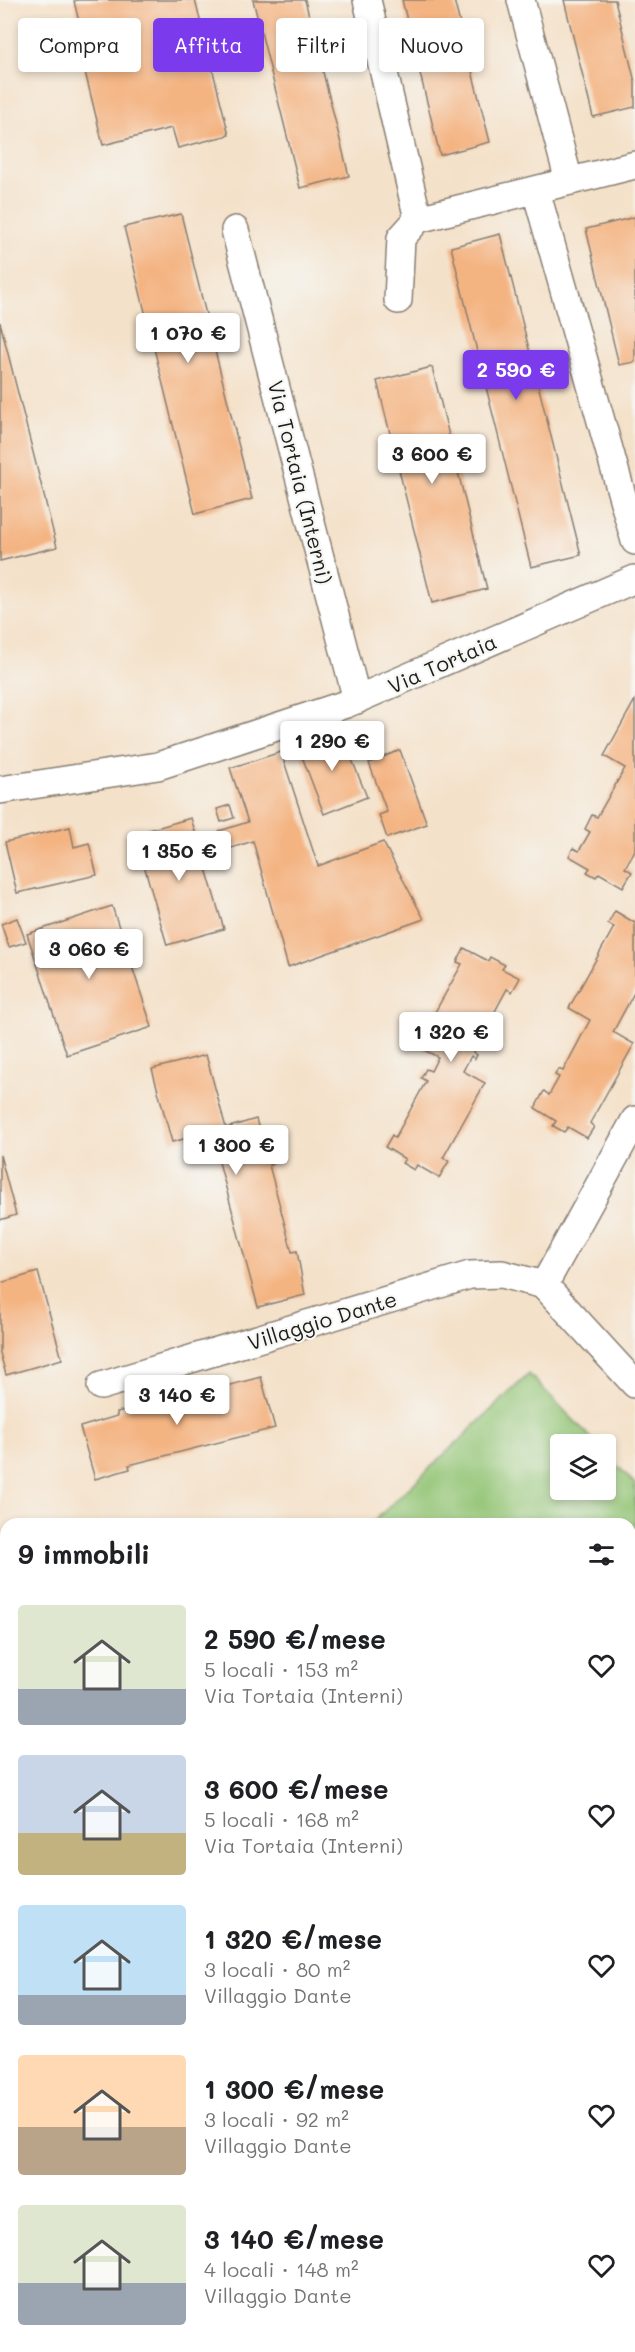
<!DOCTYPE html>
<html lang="it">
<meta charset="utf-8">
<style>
:root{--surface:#fff;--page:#f6f6f6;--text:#202124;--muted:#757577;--accent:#7c3aed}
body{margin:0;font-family:Mali,sans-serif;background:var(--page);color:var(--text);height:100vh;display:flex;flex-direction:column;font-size:22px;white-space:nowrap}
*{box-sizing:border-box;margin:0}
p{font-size:20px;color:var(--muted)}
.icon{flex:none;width:33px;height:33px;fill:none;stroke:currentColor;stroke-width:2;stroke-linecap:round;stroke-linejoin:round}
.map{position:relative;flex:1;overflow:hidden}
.details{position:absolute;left:0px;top:1518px;width:636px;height:834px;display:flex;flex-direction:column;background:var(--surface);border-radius:18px 18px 0 0;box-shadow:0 3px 9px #0003}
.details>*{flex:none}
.banner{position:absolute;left:18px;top:18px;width:600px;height:54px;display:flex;gap:12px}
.buttons{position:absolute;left:550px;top:1434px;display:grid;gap:12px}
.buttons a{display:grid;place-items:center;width:66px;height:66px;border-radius:6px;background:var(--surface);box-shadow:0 3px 9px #0003;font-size:30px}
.price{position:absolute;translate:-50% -51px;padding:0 14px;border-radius:6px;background:#fff;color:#222;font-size:20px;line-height:39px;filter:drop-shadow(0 2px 3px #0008)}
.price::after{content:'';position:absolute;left:50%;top:36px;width:18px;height:14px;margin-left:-9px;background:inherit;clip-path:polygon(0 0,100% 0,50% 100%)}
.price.selected{background:var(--accent);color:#fff}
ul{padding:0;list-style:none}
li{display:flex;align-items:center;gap:18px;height:150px;padding:0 18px}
li span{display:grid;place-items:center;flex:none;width:168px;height:120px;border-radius:6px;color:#555}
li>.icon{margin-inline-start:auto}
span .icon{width:72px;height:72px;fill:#fffc;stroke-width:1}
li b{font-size:26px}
h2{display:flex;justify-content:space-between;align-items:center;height:72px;padding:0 18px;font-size:26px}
.chip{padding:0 21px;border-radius:6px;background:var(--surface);box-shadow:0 3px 9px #0003;font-size:21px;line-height:54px}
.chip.selected{background:var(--accent);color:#fff}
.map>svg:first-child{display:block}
.green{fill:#93c474;stroke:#587048;stroke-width:1.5}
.building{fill:#f4b482}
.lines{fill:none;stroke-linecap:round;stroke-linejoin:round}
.minor-casing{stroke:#887e72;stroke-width:30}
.tertiary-casing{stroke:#887e72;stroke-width:36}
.minor{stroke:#fff;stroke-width:27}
.tertiary{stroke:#fff;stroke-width:33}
.labels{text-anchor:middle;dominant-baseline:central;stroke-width:4.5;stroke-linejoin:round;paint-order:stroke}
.street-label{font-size:21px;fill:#1c1c1c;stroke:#f6f6f2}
</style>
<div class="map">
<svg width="635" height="2352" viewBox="0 0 635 2352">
<rect width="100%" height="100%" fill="#f6f6f2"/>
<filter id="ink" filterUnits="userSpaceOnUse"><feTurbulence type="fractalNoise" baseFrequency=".0167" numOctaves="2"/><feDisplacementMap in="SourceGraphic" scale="12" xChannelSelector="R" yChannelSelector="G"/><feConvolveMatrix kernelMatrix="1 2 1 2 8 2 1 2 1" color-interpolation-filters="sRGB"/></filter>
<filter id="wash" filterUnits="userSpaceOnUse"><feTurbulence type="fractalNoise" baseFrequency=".008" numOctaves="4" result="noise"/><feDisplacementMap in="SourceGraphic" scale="24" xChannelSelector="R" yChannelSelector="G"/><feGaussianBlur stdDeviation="1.35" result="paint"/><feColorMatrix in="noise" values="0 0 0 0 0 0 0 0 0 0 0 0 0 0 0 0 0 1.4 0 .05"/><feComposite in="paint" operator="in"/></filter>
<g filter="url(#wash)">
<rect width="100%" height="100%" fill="#f4e1c9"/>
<polygon class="green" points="529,1374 597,1444 561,1444 561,1490 606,1490 606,1454 635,1484 635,1987 630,1982 630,1524 371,1524"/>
<g id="blocks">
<g class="building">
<polygon points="78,0 195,0 229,135 178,148 172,128 103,145 73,23 79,22 74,1"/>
<polygon points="253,0 305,0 349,176 300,188"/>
<polygon points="402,0 454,0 490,142 440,155"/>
<polygon points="564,0 615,0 635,82 635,107 593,117"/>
<polygon points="181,214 252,499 195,514 124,227"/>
<polygon points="635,217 635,362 619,365 586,229"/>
<polygon points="500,234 581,555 531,567 451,247"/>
<polygon points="0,322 57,547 0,561"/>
<polygon points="432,367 487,589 432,603 377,381"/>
<polygon points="635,700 635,850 625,868 632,872 623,887 599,873 596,877 587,872 590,868 569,856 573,848 579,851 590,832 585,829 592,815 597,817 625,768 604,756"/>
<polygon points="340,730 367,797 324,814 298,746"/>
<polygon points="400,750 427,824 387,838 379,815 387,812 369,763"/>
<polygon points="281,752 318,866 383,842 424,919 288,967 253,841 225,850 219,831 248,822 230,768"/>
<polygon points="230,805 234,818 221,822 217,809"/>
<polygon points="191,818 224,929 167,945 135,834"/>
<polygon points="70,827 74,847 89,843 97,875 17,893 5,842"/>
<polygon points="112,906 152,1027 67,1055 27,934"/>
<polygon points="615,911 635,923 635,991 613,1032 634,1044 590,1123 594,1127 587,1138 568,1127 564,1132 553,1126 556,1121 535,1108 544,1091 549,1095 559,1077 555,1075 558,1069 563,1071 590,1020 569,1008 614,927 608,924"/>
<polygon points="17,918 26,942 9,947 1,924"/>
<polygon points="464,948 488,961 490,957 505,965 502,969 520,978 512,992 507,989 473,1052 477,1055 475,1059 471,1056 463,1071 485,1083 443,1158 449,1161 439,1178 417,1165 414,1170 402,1163 405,1159 385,1147 392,1135 395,1138 426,1081 421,1078 426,1069 431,1071 438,1057 416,1046 462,964 457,962"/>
<polygon points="206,1055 226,1128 256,1119 263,1143 267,1142 273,1164 269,1165 292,1252 297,1251 305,1295 258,1307 211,1132 172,1142 152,1069"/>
<polygon points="0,1155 16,1215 0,1220"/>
<polygon points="38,1272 62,1359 6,1375 0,1353 0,1283"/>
<polygon points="261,1377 275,1428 129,1465 130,1469 95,1479 80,1427 117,1416 117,1412 221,1384 223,1387"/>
<polygon points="6,1866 6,2040 0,2047 0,1873"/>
<polygon points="71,2346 225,2346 220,2352 78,2352"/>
<polygon points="591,2346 618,2346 626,2352 586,2352"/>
</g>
</g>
</g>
<g filter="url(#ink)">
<use href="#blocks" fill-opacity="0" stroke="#887e72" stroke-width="1.5"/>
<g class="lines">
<g class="minor-casing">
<g id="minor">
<polyline points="367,0 418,219 635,165"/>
<polyline points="521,0 569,181"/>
<polyline points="536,191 635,541"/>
<polyline points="235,230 357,700"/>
<polyline points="398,300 401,238 418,219"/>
<polyline points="0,790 158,766 346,704 635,579"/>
<polyline points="635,1120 544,1285 635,1384"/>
<polyline points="101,1386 470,1275 502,1274 544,1285"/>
<polyline points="0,1726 6,1730"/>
<polyline points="630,2219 635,2223"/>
</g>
</g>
<g class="tertiary-casing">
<g id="tertiary">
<polyline points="630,2150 635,2145"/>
<polyline points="465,2352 470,2346"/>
</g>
</g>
<use href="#minor" class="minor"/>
<use href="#tertiary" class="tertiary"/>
</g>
</g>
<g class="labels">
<g class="street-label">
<text transform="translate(301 482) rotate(76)">Via Tortaia (Interni)</text>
<text transform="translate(442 663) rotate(-24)">Via Tortaia</text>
<text transform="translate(322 1320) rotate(-17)">Villaggio Dante</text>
</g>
</g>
</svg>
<div class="buttons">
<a><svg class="icon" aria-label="layers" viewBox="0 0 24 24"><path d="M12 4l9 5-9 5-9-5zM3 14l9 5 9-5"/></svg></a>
</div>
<b class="price" style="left:188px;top:364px">1 070 €</b>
<b class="price selected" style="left:516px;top:401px">2 590 €</b>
<b class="price" style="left:432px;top:485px">3 600 €</b>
<b class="price" style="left:332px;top:772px">1 290 €</b>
<b class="price" style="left:179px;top:882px">1 350 €</b>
<b class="price" style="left:89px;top:980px">3 060 €</b>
<b class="price" style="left:451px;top:1063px">1 320 €</b>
<b class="price" style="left:236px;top:1176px">1 300 €</b>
<b class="price" style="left:177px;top:1426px">3 140 €</b>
<div class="banner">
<a class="chip">Compra</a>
<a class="chip selected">Affitta</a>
<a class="chip">Filtri</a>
<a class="chip">Nuovo</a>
</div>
<section class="details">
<h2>9 immobili<svg class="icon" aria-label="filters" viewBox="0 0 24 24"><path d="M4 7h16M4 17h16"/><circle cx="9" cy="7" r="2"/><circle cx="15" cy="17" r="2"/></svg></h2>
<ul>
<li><span style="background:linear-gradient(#dfe7d0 70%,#9aa5b1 0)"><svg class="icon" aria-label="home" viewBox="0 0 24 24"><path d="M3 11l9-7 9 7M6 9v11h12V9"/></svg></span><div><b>2 590 €/mese</b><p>5 locali · 153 m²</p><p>Via Tortaia (Interni)</p></div><svg class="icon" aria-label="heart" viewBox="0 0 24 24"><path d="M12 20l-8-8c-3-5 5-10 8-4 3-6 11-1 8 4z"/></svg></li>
<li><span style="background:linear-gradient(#c9d6e8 65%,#c2b280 0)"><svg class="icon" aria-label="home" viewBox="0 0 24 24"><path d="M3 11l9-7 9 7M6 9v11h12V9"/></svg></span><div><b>3 600 €/mese</b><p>5 locali · 168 m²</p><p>Via Tortaia (Interni)</p></div><svg class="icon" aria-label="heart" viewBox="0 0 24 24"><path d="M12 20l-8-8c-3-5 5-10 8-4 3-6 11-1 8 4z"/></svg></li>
<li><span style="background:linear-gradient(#bfe0f5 75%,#9aa5b1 0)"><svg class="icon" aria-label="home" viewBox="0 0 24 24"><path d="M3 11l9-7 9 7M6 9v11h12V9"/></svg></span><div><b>1 320 €/mese</b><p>3 locali · 80 m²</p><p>Villaggio Dante</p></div><svg class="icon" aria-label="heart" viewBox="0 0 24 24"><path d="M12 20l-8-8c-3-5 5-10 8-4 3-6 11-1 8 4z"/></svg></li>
<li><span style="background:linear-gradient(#ffd9b3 60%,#b9a48a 0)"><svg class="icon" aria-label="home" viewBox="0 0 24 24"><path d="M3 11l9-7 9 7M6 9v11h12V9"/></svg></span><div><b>1 300 €/mese</b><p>3 locali · 92 m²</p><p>Villaggio Dante</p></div><svg class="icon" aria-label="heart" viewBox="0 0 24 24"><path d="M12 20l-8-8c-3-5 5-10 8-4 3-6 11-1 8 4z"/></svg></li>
<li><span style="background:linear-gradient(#dfe7d0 65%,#9aa5b1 0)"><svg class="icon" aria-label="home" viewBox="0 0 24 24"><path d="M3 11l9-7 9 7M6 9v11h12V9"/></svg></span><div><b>3 140 €/mese</b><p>4 locali · 148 m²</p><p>Villaggio Dante</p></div><svg class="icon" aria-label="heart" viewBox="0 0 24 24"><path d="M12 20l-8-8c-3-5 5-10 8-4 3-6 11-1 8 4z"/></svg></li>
</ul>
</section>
</div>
